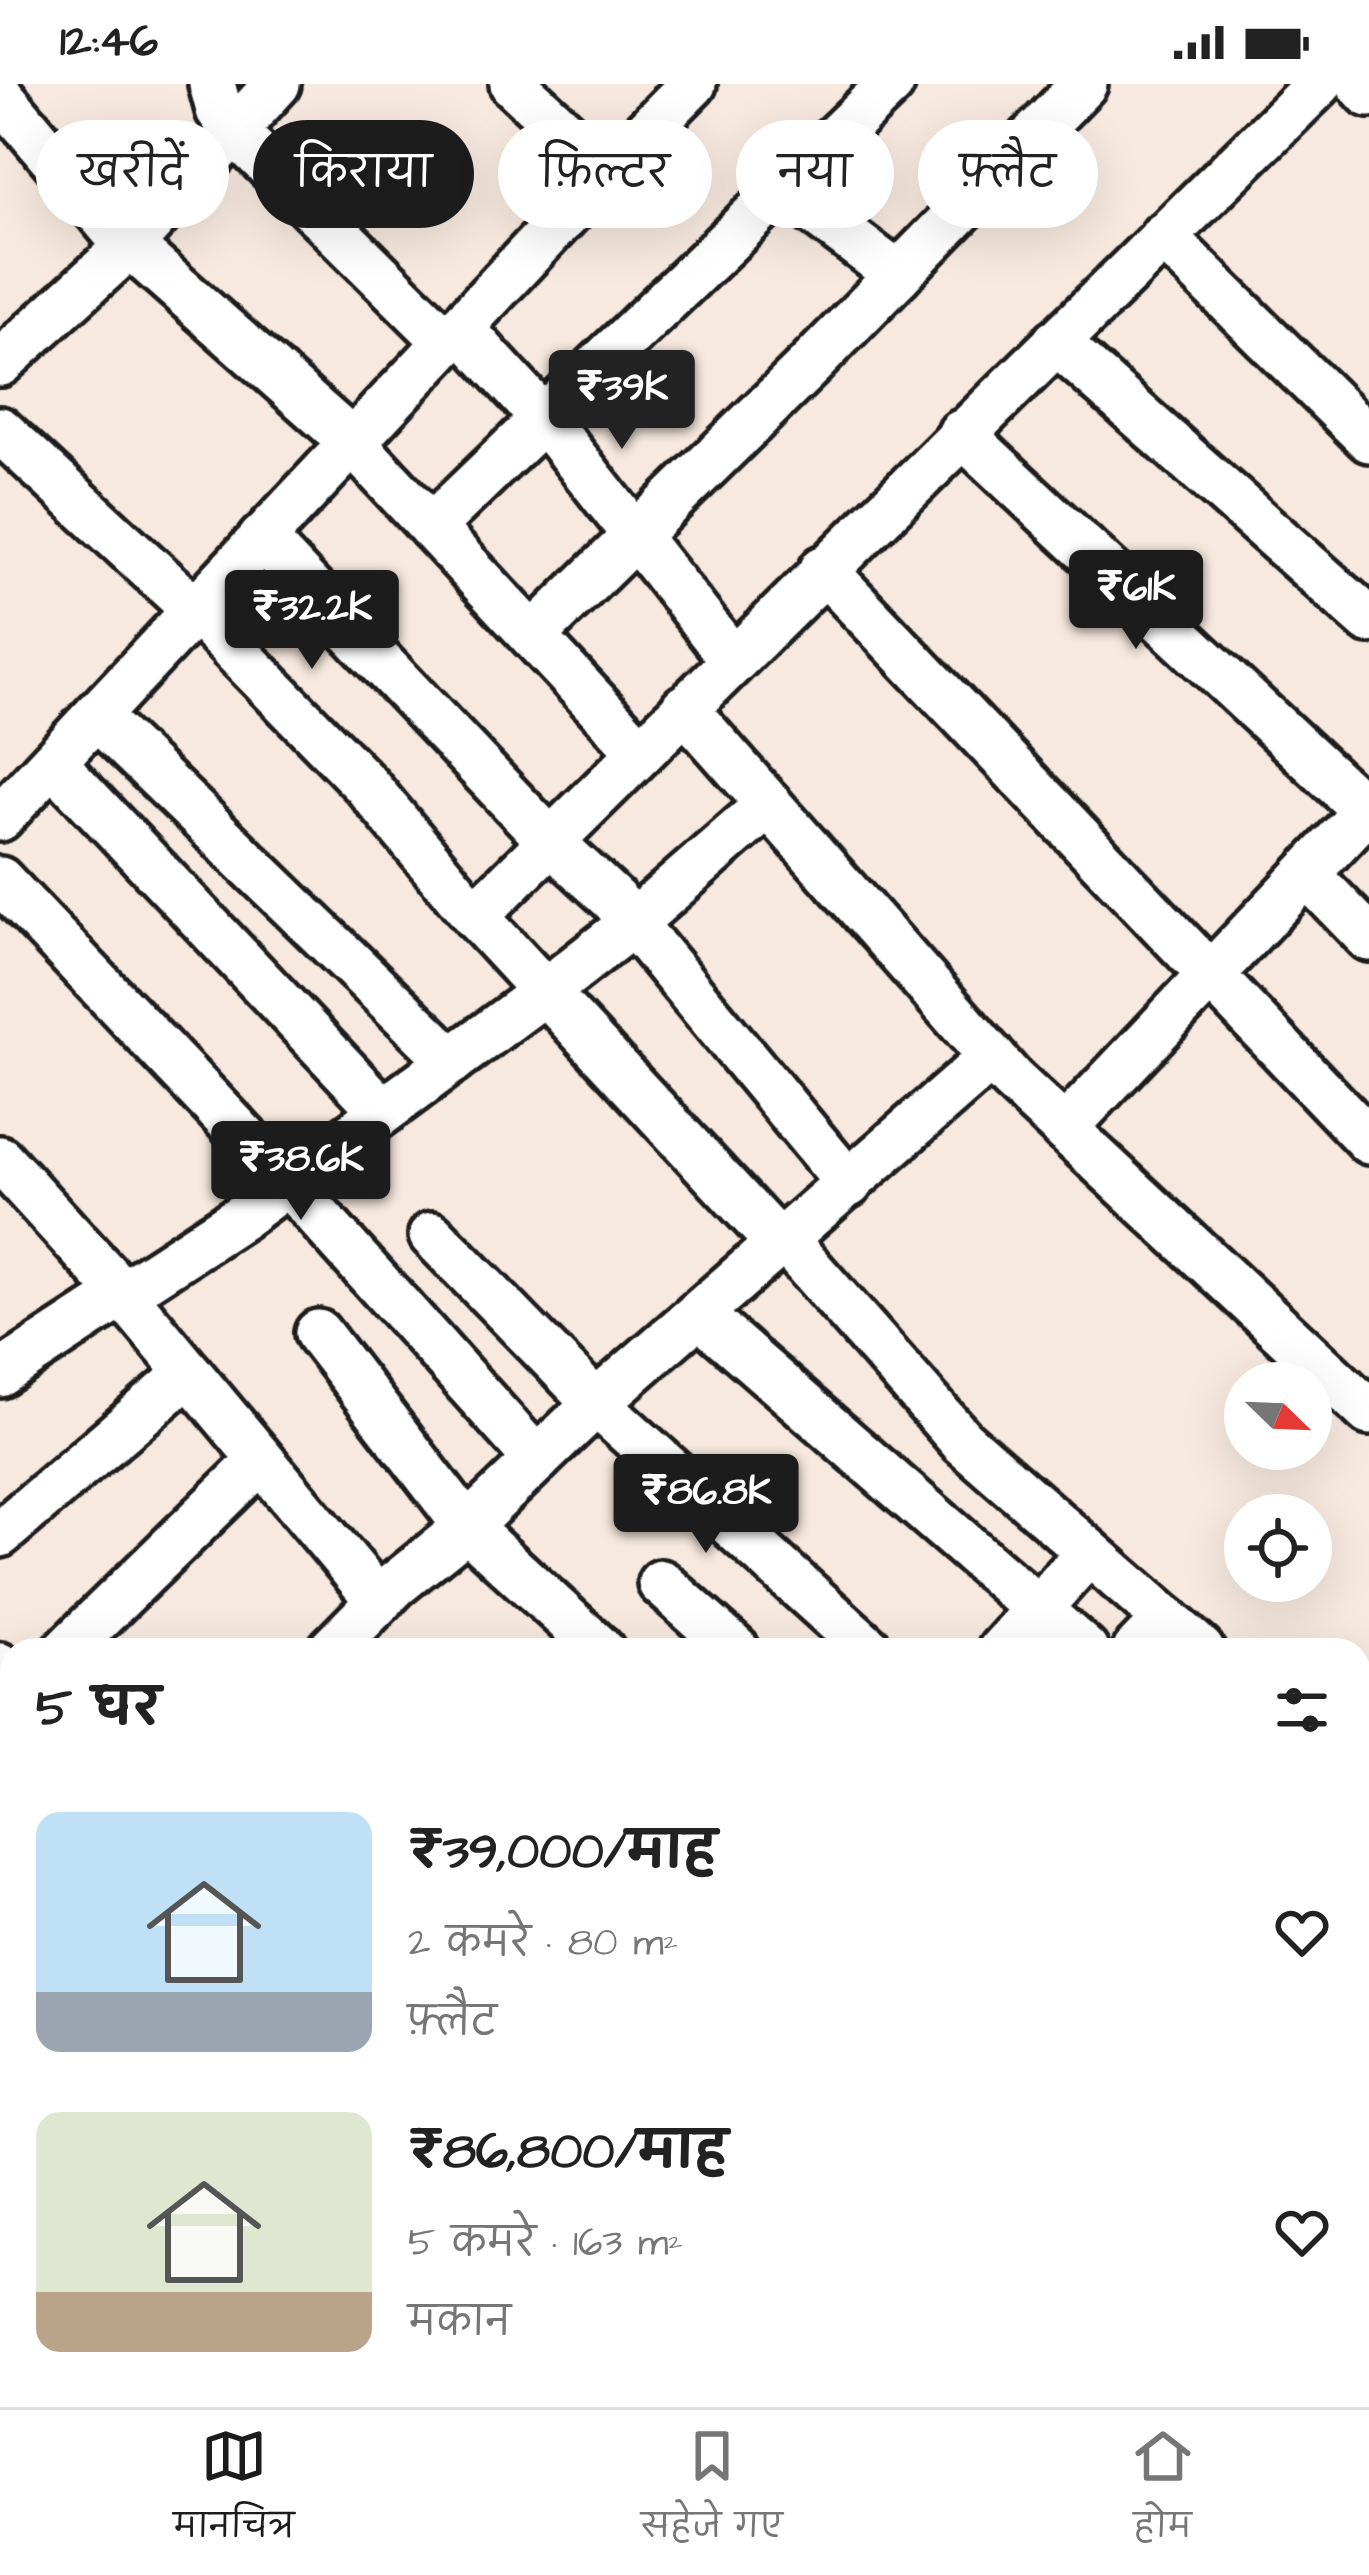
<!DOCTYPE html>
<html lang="hi">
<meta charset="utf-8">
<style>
:root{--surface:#fff;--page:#f6f6f6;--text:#222;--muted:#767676;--line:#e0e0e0;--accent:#1c1c1c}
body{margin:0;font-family:"Architects Daughter","Playpen Sans Deva",sans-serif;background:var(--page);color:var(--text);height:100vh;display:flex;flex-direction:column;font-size:45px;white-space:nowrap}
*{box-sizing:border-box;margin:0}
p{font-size:39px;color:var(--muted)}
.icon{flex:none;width:66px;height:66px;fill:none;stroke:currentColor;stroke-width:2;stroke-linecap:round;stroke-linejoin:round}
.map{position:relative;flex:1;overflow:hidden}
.details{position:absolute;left:0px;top:1554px;width:1371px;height:771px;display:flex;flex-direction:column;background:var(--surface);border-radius:36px 36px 0 0;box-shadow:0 12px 48px #0002}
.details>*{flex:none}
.top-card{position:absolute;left:36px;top:36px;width:1299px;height:108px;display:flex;gap:24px}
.needle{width:78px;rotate:113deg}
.tools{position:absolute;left:1224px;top:1278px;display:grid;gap:24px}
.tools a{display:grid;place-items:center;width:108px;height:108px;border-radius:50%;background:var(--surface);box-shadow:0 12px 48px #0002;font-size:60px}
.price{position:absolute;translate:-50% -102px;padding:0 27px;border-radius:12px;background:var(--accent);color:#fff;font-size:39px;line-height:78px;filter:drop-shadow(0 3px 6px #0008)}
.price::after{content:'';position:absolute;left:50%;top:72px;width:36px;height:27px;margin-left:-18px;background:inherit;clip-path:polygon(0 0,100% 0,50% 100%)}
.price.on{background:#222;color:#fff}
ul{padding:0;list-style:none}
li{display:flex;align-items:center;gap:36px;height:300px;padding:0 36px}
li span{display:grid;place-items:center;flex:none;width:336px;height:240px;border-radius:24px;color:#555}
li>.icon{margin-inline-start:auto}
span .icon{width:144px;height:144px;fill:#fffc;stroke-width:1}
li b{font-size:51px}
h2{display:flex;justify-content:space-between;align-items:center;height:144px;padding:0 36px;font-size:51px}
.tag{padding:0 42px;border-radius:54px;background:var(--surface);box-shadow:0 12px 48px #0002;font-size:42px;line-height:108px}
.tag.on{background:var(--accent);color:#fff}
.status{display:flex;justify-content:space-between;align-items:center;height:84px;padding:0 60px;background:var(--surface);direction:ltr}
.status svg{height:33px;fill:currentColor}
.dock{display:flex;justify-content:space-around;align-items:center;height:168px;border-top:3px solid var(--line);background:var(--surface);font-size:33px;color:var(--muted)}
.dock a{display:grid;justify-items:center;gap:6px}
.dock .on{color:var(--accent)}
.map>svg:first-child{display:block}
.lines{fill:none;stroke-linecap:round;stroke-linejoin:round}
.minor-casing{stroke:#1c1c1c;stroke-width:54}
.minor{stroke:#fff;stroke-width:45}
</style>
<div class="status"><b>12:46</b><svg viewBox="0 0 49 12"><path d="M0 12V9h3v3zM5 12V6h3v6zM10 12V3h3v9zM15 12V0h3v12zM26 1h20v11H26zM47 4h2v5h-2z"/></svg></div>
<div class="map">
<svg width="1369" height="2323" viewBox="0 0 1369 2323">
<rect width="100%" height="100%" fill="#f7e9df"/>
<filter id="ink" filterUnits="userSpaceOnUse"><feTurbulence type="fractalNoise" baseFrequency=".00833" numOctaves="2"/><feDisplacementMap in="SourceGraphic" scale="24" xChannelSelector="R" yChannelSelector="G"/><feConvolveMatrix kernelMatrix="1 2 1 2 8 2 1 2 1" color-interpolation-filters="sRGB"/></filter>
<g filter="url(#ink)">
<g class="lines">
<g class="minor-casing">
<g id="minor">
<polyline points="212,0 219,26 234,47 446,257"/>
<polyline points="513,0 607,87"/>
<polyline points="1360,0 1369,10"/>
<polyline points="0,11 117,150 352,358 641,668"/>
<polyline points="784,105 898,191"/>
<polyline points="1163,152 1369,355"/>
<polyline points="460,243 544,335 733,576"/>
<polyline points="1056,258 1369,536"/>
<polyline points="0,279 130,161 277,0"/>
<polyline points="0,346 195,526 366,701 475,832 780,1161"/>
<polyline points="961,349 1366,727"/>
<polyline points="431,443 891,0"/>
<polyline points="262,454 551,758 614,816 849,1100"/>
<polyline points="823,485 1369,1057"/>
<polyline points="533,552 811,280 1084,0"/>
<polyline points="684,624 1011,995 1369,1328"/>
<polyline points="96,632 452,977"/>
<polyline points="53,678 383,1027"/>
<polyline points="0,734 607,87 693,0"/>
<polyline points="1307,790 1369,854"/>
<polyline points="0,796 287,1098 537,1376"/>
<polyline points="475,832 1319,0"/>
<polyline points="1064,1045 1369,724"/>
<polyline points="0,1075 123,1210 379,1517"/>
<polyline points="432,1151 596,1319 870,1566"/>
<polyline points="785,1156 962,1357 1201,1566"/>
<polyline points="699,1230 1085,1566"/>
<polyline points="318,1249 467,1443 601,1566"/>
<polyline points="0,1290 241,1133 546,907 634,838 769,720"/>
<polyline points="0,1450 189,1289"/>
<polyline points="661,1499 736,1566"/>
<polyline points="66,1566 261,1376"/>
<polyline points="331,1566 395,1501 467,1443 596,1319 992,973"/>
<polyline points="1001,1566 1089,1468"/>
<polyline points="1136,1566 1166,1535"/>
<polyline points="0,1582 12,1596"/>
<polyline points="1359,1687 1369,1675"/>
<polyline points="1359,1715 1369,1726"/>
<polyline points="0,1835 12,1823"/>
<polyline points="0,1951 12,1938"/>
<polyline points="0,2109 12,2097"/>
<polyline points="1359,2133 1369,2125"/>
<polyline points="1359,2249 1369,2257"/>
<polyline points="0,2292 12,2279"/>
<polyline points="547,2313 560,2323"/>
<polyline points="1020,2313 1029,2323"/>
<polyline points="106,2323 115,2313"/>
<polyline points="245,2323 255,2313"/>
<polyline points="459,2323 470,2313"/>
<polyline points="785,2323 797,2313"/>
<polyline points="1148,2323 1156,2313"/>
<polyline points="1273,2323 1281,2313"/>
</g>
</g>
<use href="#minor" class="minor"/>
</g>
</g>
</svg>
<div class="tools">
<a><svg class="needle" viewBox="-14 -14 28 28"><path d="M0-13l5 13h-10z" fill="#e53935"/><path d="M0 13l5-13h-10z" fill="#767676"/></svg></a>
<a><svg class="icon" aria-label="locate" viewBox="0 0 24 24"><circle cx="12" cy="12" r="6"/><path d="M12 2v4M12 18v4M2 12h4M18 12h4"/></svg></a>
</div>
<b class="price on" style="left:622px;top:368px">₹39K</b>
<b class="price" style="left:1136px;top:568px">₹61K</b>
<b class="price" style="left:312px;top:588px">₹32.2K</b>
<b class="price" style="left:301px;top:1139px">₹38.6K</b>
<b class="price" style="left:706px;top:1472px">₹86.8K</b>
<div class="top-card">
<a class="tag">खरीदें</a>
<a class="tag on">किराया</a>
<a class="tag">फ़िल्टर</a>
<a class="tag">नया</a>
<a class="tag">फ़्लैट</a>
</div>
<section class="details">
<h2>5 घर<svg class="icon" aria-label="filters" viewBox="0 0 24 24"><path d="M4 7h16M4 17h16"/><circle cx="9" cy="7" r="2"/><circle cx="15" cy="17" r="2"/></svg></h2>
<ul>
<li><span style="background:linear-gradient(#bfe0f5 75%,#9aa5b1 0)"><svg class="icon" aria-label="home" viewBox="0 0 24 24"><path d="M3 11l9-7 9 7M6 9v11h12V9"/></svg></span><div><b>₹39,000/माह</b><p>2 कमरे · 80 m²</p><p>फ़्लैट</p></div><svg class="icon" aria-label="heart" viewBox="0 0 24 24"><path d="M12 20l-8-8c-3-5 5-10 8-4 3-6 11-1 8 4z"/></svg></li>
<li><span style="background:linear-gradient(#dfe7d0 75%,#b9a48a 0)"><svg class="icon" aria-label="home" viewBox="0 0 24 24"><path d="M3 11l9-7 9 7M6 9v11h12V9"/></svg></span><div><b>₹86,800/माह</b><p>5 कमरे · 163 m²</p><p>मकान</p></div><svg class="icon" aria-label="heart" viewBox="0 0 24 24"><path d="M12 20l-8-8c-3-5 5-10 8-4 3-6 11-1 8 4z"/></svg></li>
</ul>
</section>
</div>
<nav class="dock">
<a class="on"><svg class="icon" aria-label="map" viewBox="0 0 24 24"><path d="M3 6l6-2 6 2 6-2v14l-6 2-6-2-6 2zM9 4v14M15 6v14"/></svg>मानचित्र</a>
<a><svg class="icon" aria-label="saved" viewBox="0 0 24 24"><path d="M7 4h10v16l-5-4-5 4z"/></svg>सहेजे गए</a>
<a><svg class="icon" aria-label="home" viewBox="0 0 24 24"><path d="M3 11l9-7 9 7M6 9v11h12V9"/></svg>होम</a>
</nav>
